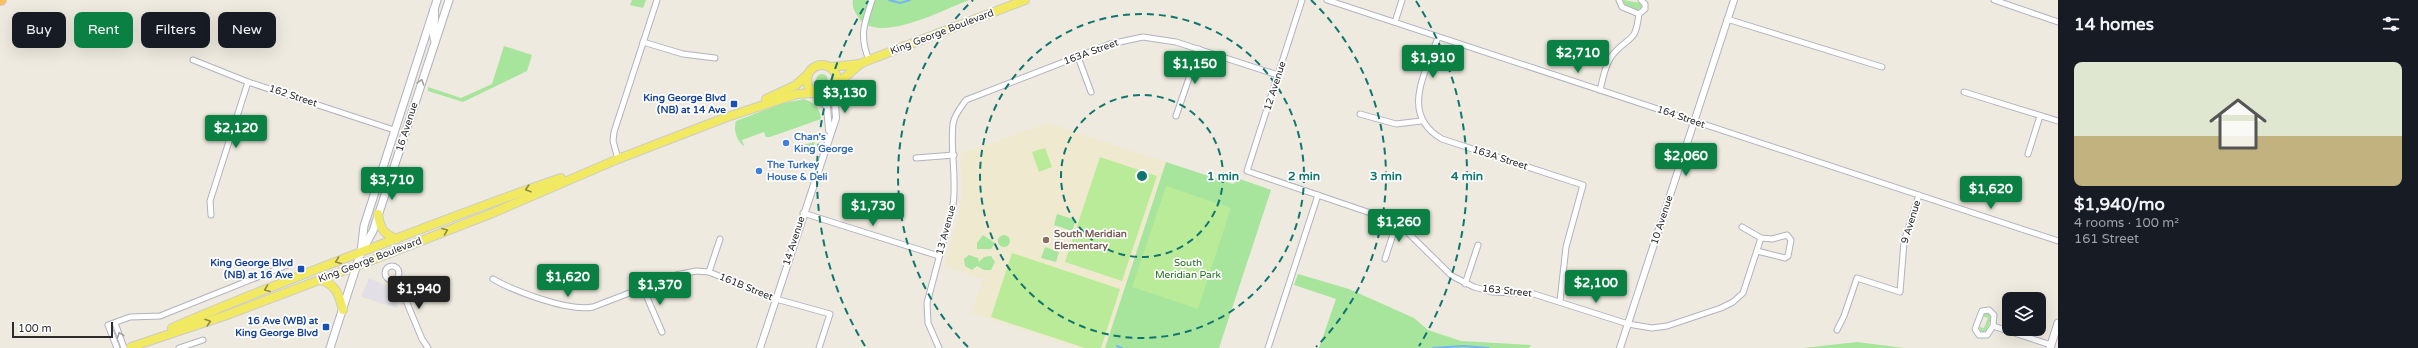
<!DOCTYPE html>
<meta charset="utf-8">
<style>
:root{--surface:#171b24;--page:#20242c;--text:#f1f3f6;--muted:#9ea1a6;--line:#363941;--accent:#0b8043}
body{margin:0;font-family:"Varela Round",sans-serif;background:var(--page);color:var(--text);height:100vh;display:flex;flex-direction:column;font-size:15px;white-space:nowrap}
*{box-sizing:border-box;margin:0}
p{font-size:13px;color:var(--muted)}
.icon{flex:none;width:22px;height:22px;fill:none;stroke:currentColor;stroke-width:2;stroke-linecap:round;stroke-linejoin:round}
.map{position:relative;flex:1;overflow:hidden}
.details{display:flex;flex-direction:column;background:var(--surface);width:360px}
.details>*{flex:none}
.guide{position:absolute;left:12px;top:12px;width:380px;height:36px;display:flex;gap:8px}
.tools{position:absolute;left:2002px;top:292px;display:grid;gap:8px}
.tools a{display:grid;place-items:center;width:44px;height:44px;border-radius:8px;background:var(--surface);box-shadow:0 4px 16px #0002;font-size:20px}
.scale{position:absolute;left:12px;bottom:10px;width:101px;box-sizing:border-box;padding-left:4px;border:2px solid #2c2c2c;border-top:0;font-size:11px;line-height:14px;white-space:nowrap;color:#2c2c2c;-webkit-text-stroke:3px #fff;paint-order:stroke}
.price{position:absolute;translate:-50% -34px;padding:0 9px;border-radius:4px;background:var(--accent);color:#fff;font-size:13px;line-height:26px;filter:drop-shadow(0 1px 2px #0008)}
.price::after{content:'';position:absolute;left:50%;top:24px;width:12px;height:9px;margin-left:-6px;background:inherit;clip-path:polygon(0 0,100% 0,50% 100%)}
.price.active{background:#222;color:#fff}
ul{padding:0;list-style:none}
li{display:grid;align-content:center;gap:8px;height:212px;padding:0 16px}
li+li{border-top:1px solid var(--line)}
li span{display:grid;place-items:center;height:124px;border-radius:8px;color:#555}
li>.icon{margin-inline-start:auto}
span .icon{width:72px;height:72px;fill:#fffc;stroke-width:1}
li b{font-size:17px}
h2{display:flex;justify-content:space-between;align-items:center;height:48px;padding:0 16px;font-size:17px}
.chip{padding:0 14px;border-radius:8px;background:var(--surface);box-shadow:0 4px 16px #0002;font-size:14px;line-height:36px}
.chip.active{background:var(--accent);color:#fff}
main{display:flex;flex:1;min-height:0}
.map>svg:first-child{display:block}
.industrial{fill:#e3dfe6}
.education{fill:#efeacf}
.green{fill:#a7e49c}
.pitch{fill:#b9eb98}
.lines{fill:none;stroke-linecap:round;stroke-linejoin:round}
.stream{stroke:#73b8ef;stroke-width:2}
.minor-casing{stroke:#b2b2c0;stroke-width:7}
.tertiary-casing{stroke:#b2b2c0;stroke-width:8}
.secondary-casing{stroke:#b2b2c0;stroke-width:9}
.primary-casing{stroke:#ccc;stroke-width:10}
.motorway-casing{stroke:#ccc;stroke-width:12}
.minor{stroke:#fff;stroke-width:5}
.tertiary{stroke:#fff;stroke-width:6}
.secondary{stroke:#fff;stroke-width:7}
.primary{stroke:#f1e961;stroke-width:8}
.motorway{stroke:#febe5a;stroke-width:10}
.oneway{stroke:#a0a0a0}
.oneway2{stroke:#8e8a46}
.ring{fill:none;stroke:#0f766e;stroke-width:2;stroke-dasharray:7 5}
.transit-dot{fill:#1a4fb4;stroke:#fff;stroke-width:1.5}
.shop-dot{fill:#3f7fe0;stroke:#fff;stroke-width:1.5}
.education-dot{fill:#8d6e63;stroke:#fff;stroke-width:1.5}
.labels{text-anchor:middle;dominant-baseline:central;stroke-width:3.5;stroke-linejoin:round;paint-order:stroke}
.street-label{font-size:10px;fill:#2c2c2c;stroke:#fff}
.transit-label{font-size:10px;font-weight:bold;fill:#164399;stroke:#fff;text-anchor:end}
.shop-label{font-size:10px;font-weight:bold;fill:#366cbe;stroke:#fff;text-anchor:start}
.education-label{font-size:10px;font-weight:bold;fill:#785e54;stroke:#fff;text-anchor:start}
.park-label{font-size:10px;fill:#1d6b1b;stroke:#fff}
.centre{fill:#0f766e;stroke:#fff;stroke-width:2}
.ring-label{font-size:12px;text-anchor:middle;font-weight:bold;fill:#0f766e;stroke:#fff;stroke-width:3.5;stroke-linejoin:round;paint-order:stroke}
</style>
<main>
<div class="map">
<svg width="2058" height="348" viewBox="0 0 2058 348">
<rect width="100%" height="100%" fill="#eeeadf"/>
<polygon class="industrial" points="369,278 393,289 398,308 361,297"/>
<polygon class="education" points="1048,123 1166,162 1105,348 1078,348 971,313 983,279 944,266 959,213 962,193 960,154"/>
<g class="green">
<polygon points="632,0 646,0 643,8 630,5"/>
<path d="M853,0H969C945,9 876,46 858,17C854,10 852,7 853,0Z"/>
<polygon points="1623,0 1640,3 1642,7 1638,10 1625,5"/>
<polygon points="504,46 532,55 527,71 463,102 428,91 428,87 461,98 492,84"/>
<circle cx="822" cy="80" r="6"/>
<path d="M804,99C815,103 820,108 821,119L770,137H766L764,132L742,140L744,146C737,141 733,130 736,121L780,104Z"/>
<polygon points="815,142 812,152 799,152 799,146"/>
<polygon points="1166,162 1233,184 1240,179 1271,190 1219,348 1105,348"/>
<polygon points="1057,214 1076,220 1072,231 1054,225"/>
<polygon points="983,235 995,243 991,249 977,249 977,243"/>
<circle cx="1004" cy="241" r="6"/>
<polygon points="1045,247 1059,252 1056,262 1041,258"/>
<polygon points="969,255 978,258 979,262 984,257 991,256 995,262 991,270 984,270 977,266 972,270 965,266 964,259"/>
<polygon points="1298,274 1349,289 1414,318 1428,330 1461,341 1531,345 1529,348 1319,348 1336,299 1294,285"/>
<polygon points="1985,313 1989,314 1991,319 1986,331 1981,332 1979,327 1984,328 1988,318 1982,316"/>
<polygon points="1857,342 1904,348 1803,348"/>
</g>
<g class="pitch">
<polygon points="1045,148 1052,167 1039,172 1032,152"/>
<polygon points="1100,157 1157,176 1122,281 1065,262"/>
<polygon points="1166,186 1231,208 1198,309 1132,287"/>
<polygon points="1012,253 1120,289 1101,348 1085,348 991,317"/>
</g>
<g class="lines">
<g class="stream">
<polyline points="889,0 900,3 910,0"/>
<polyline points="1117,346 1122,348"/>
<polyline points="1433,348 1463,346 1489,348"/>
</g>
<g class="minor-casing">
<g id="minor">
<polyline points="1302,0 1247,171 1397,222 1452,276 1474,287 1492,292 1534,294 1628,324 1652,328 1667,326 1721,308 1733,302 1743,293 1761,238"/>
<polyline points="1327,0 2058,241"/>
<polyline points="1619,0 1622,7 1639,14 1645,9 1645,4 1641,0"/>
<polyline points="1994,0 2058,22"/>
<polyline points="1727,19 1882,67"/>
<polyline points="1395,22 1402,0"/>
<path d="M1438,37C1426,73 1399,114 1442,139L1583,185L1566,247L1560,301"/>
<polyline points="643,42 683,54 715,58"/>
<polyline points="1078,57 1091,92"/>
<polyline points="193,60 248,82 394,130"/>
<path d="M869,60C859,36 864,24 872,0"/>
<path d="M1600,90C1603,78 1606,61 1615,52C1632,34 1635,43 1639,14"/>
<polyline points="1964,92 2058,121"/>
<polyline points="1360,114 1396,124 1421,121"/>
<polyline points="1176,116 1199,49"/>
<polyline points="2028,154 2040,116"/>
<polyline points="916,158 954,155"/>
<polyline points="618,159 613,141 614,132 657,0"/>
<polyline points="803,213 939,256"/>
<polyline points="211,215 210,201 248,82"/>
<polyline points="1742,227 1761,238 1772,239 1787,235 1791,240 1788,256 1785,258 1757,251"/>
<polyline points="1385,259 1397,222"/>
<circle cx="392" cy="273" r="7"/>
<polyline points="709,272 720,239"/>
<polyline points="397,279 422,339 428,348"/>
<path d="M493,279C514,291 569,312 593,307L676,275L696,271L709,272L776,299L830,314L819,348"/>
<polyline points="1465,284 1478,245"/>
<polyline points="643,288 662,332"/>
<polygon points="1989,310 1994,315 1993,326 1987,335 1979,335 1975,329 1982,311"/>
<polyline points="115,323 124,348"/>
<polyline points="1993,326 2051,345"/>
<polyline points="1837,330 1844,316 1857,278 1900,292 1904,242 1919,195"/>
<polyline points="117,348 108,325 130,317 160,316 290,264"/>
<polyline points="179,348 203,340"/>
<path d="M939,348L928,323L927,303L953,205C957,178 950,150 953,124C954,115 961,107 966,100L1110,44L1143,37L1176,42L1278,75"/>
<polyline points="1268,348 1318,195"/>
</g>
</g>
<g class="tertiary-casing">
<g id="tertiary">
<polyline points="817,95 827,107 829,130"/>
<polyline points="760,348 836,118 834,89"/>
<polyline points="1620,348 1734,0"/>
</g>
</g>
<g class="secondary-casing">
<g id="secondary">
<path d="M434,9C437,20 430,30 435,41"/>
<polyline points="363,249 373,231 449,0"/>
<polyline points="330,348 361,252 364,226 437,0"/>
<polyline points="2050,348 2058,323"/>
</g>
</g>
<g class="primary-casing">
<g id="primary">
<circle cx="822" cy="80" r="15"/>
<polyline points="830,67 860,64"/>
<polyline points="836,85 860,64 869,60 1025,0"/>
<polyline points="766,99 796,85 808,74"/>
<path d="M378,214C380,228 383,234 397,239"/>
<path d="M320,280C336,284 339,295 343,310"/>
<path d="M172,328C245,296 320,268 395,239C450,218 505,197 561,178"/>
<polyline points="131,347 227,315 380,257 495,212 618,159 727,117 797,94 813,93"/>
</g>
</g>
<g class="motorway-casing">
<polyline id="motorway" points="0,0 1,0"/>
</g>
<use href="#minor" class="minor"/>
<use href="#tertiary" class="tertiary"/>
<use href="#secondary" class="secondary"/>
<use href="#primary" class="primary"/>
<use href="#motorway" class="motorway"/>
</g>
<defs><path id="oneway-chevron" d="M-2-3.5L2.5 0L-2 3.5" fill="none" stroke-width="1.6" stroke-linecap="round" stroke-linejoin="round"/></defs>
<g class="oneway">
<use href="#oneway-chevron" transform="translate(421 82) rotate(-72)"/>
<use href="#oneway-chevron" transform="translate(120 335) rotate(-110)"/>
</g>
<g class="oneway2">
<use href="#oneway-chevron" transform="translate(528 189) rotate(162)"/>
<use href="#oneway-chevron" transform="translate(445 231) rotate(-21)"/>
<use href="#oneway-chevron" transform="translate(338 261) rotate(159)"/>
<use href="#oneway-chevron" transform="translate(267 289) rotate(159)"/>
<use href="#oneway-chevron" transform="translate(208 322) rotate(-18)"/>
</g>
<g class="ring">
<circle cx="1142" cy="176" r="81"/>
<circle cx="1142" cy="176" r="162"/>
<path d="M968 347A244 244 0 0 1 973 0M1311 0A244 244 0 0 1 1316 347"/>
<path d="M865 346A325 325 0 0 1 868 1M1416 1A325 325 0 0 1 1419 346"/>
</g>
<g class="transit-dot">
<rect x="730" y="100" width="8" height="8" rx="2"/>
<rect x="297" y="265" width="8" height="8" rx="2"/>
<rect x="322" y="323" width="8" height="8" rx="2"/>
</g>
<g class="shop-dot">
<circle cx="786" cy="143" r="4"/>
<circle cx="759" cy="171" r="4"/>
</g>
<circle class="education-dot" cx="1046" cy="240" r="4"/>
<g class="labels">
<g class="street-label">
<text transform="translate(942 32) rotate(-21)">King George Boulevard</text>
<text transform="translate(1091 52) rotate(-20)">163A Street</text>
<text transform="translate(1275 86) rotate(-72)">12 Avenue</text>
<text transform="translate(293 96) rotate(18)">162 Street</text>
<text transform="translate(1681 117) rotate(19)">164 Street</text>
<text transform="translate(407 127) rotate(-72)">16 Avenue</text>
<text transform="translate(1500 158) rotate(18)">163A Street</text>
<text transform="translate(1662 220) rotate(-72)">10 Avenue</text>
<text transform="translate(1911 222) rotate(-73)">9 Avenue</text>
<text transform="translate(946 230) rotate(-75)">13 Avenue</text>
<text transform="translate(794 241) rotate(-72)">14 Avenue</text>
<text transform="translate(370 260) rotate(-21)">King George Boulevard</text>
<text transform="translate(746 287) rotate(22)">161B Street</text>
<text transform="translate(1507 291) rotate(6)">163 Street</text>
</g>
<g class="transit-label">
<text x="726" y="98">King George Blvd<tspan x="726" dy="12">(NB) at 14 Ave</tspan></text>
<text x="293" y="263">King George Blvd<tspan x="293" dy="12">(NB) at 16 Ave</tspan></text>
<text x="318" y="321">16 Ave (WB) at<tspan x="318" dy="12">King George Blvd</tspan></text>
</g>
<g class="shop-label">
<text x="794" y="137">Chan's<tspan x="794" dy="12">King George</tspan></text>
<text x="767" y="165">The Turkey<tspan x="767" dy="12">House &amp; Deli</tspan></text>
</g>
<g class="education-label">
<text x="1054" y="234">South Meridian<tspan x="1054" dy="12">Elementary</tspan></text>
</g>
<g class="park-label">
<text x="1188" y="263">South<tspan x="1188" dy="12">Meridian Park</tspan></text>
</g>
</g>
<circle cx="1142" cy="176" r="6" class="centre"/>
<g class="ring-label">
<text x="1223" y="180">1 min</text>
<text x="1304" y="180">2 min</text>
<text x="1386" y="180">3 min</text>
<text x="1467" y="180">4 min</text>
</g>
</svg>
<div class="tools">
<a><svg class="icon" aria-label="layers" viewBox="0 0 24 24"><path d="M12 4l9 5-9 5-9-5zM3 14l9 5 9-5"/></svg></a>
</div>
<div class="scale">100 m</div>
<b class="price" style="left:1578px;top:74px">$2,710</b>
<b class="price" style="left:1433px;top:79px">$1,910</b>
<b class="price" style="left:1195px;top:85px">$1,150</b>
<b class="price" style="left:845px;top:114px">$3,130</b>
<b class="price" style="left:236px;top:149px">$2,120</b>
<b class="price" style="left:1686px;top:177px">$2,060</b>
<b class="price" style="left:392px;top:201px">$3,710</b>
<b class="price" style="left:1991px;top:210px">$1,620</b>
<b class="price" style="left:873px;top:227px">$1,730</b>
<b class="price" style="left:1399px;top:243px">$1,260</b>
<b class="price" style="left:568px;top:298px">$1,620</b>
<b class="price" style="left:1596px;top:304px">$2,100</b>
<b class="price" style="left:660px;top:306px">$1,370</b>
<b class="price active" style="left:419px;top:310px">$1,940</b>
<div class="guide">
<a class="chip">Buy</a>
<a class="chip active">Rent</a>
<a class="chip">Filters</a>
<a class="chip">New</a>
</div>
</div>
<section class="details">
<h2>14 homes<svg class="icon" aria-label="filters" viewBox="0 0 24 24"><path d="M4 7h16M4 17h16"/><circle cx="9" cy="7" r="2"/><circle cx="15" cy="17" r="2"/></svg></h2>
<ul>
<li><span style="background:linear-gradient(#dfe7d0 60%,#c2b280 0)"><svg class="icon" aria-label="home" viewBox="0 0 24 24"><path d="M3 11l9-7 9 7M6 9v11h12V9"/></svg></span><div><b>$1,940/mo</b><p>4 rooms · 100 m²</p><p>161 Street</p></div></li>
</ul>
</section>
</main>
